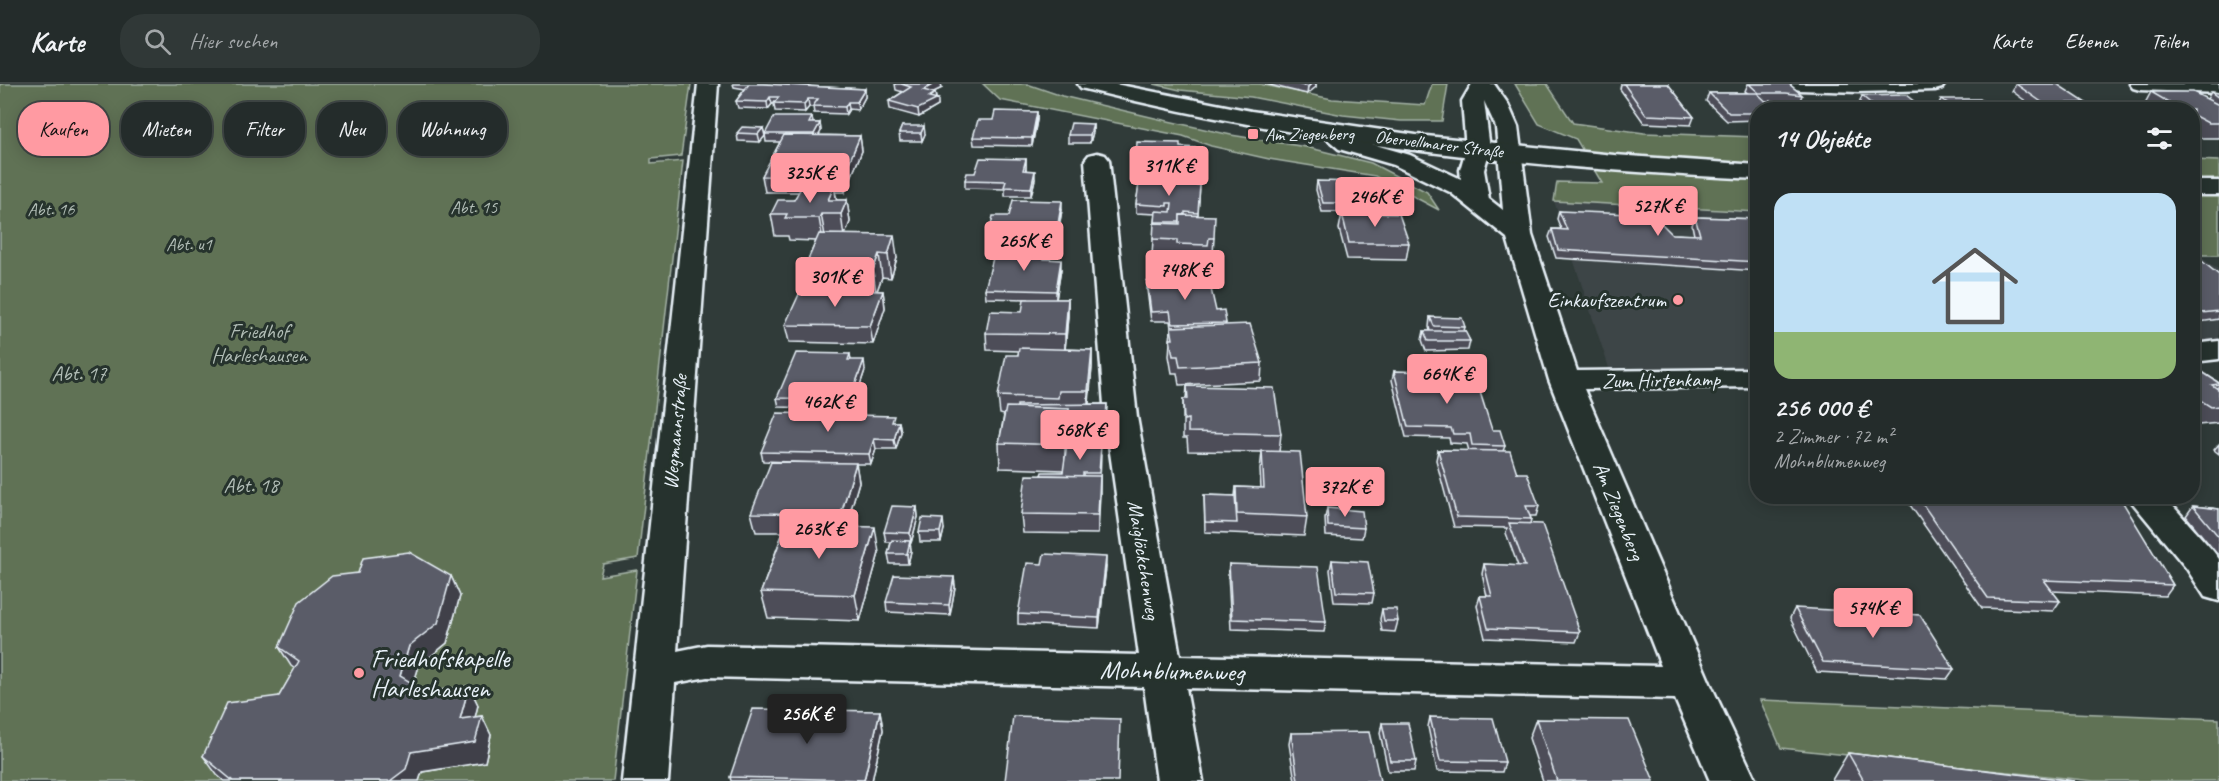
<!DOCTYPE html>
<html lang="de">
<meta charset="utf-8">
<style>
:root{--surface:#242c2b;--page:#303837;--text:#f1f3f6;--muted:#a3a7a9;--line:#414847;--accent:#ff9aa2}
body{margin:0;font-family:Caveat,sans-serif;background:var(--page);color:var(--text);height:100vh;display:flex;flex-direction:column;font-size:22px;white-space:nowrap}
*{box-sizing:border-box;margin:0}
p{font-size:20px;color:var(--muted)}
.icon{flex:none;width:33px;height:33px;fill:none;stroke:currentColor;stroke-width:2;stroke-linecap:round;stroke-linejoin:round}
.map{position:relative;flex:1;overflow:hidden}
.sheet{position:absolute;left:1750px;top:18px;width:450px;height:402px;display:flex;flex-direction:column;background:var(--surface);border-radius:24px;box-shadow:0 3px 15px #0003,0 0 0 2px var(--line)}
.sheet>*{flex:none}
.guide{position:absolute;left:18px;top:18px;width:570px;height:54px;display:flex;gap:12px}
.price{position:absolute;translate:-50% -51px;padding:0 14px;border-radius:6px;background:var(--accent);color:#111;font-size:20px;line-height:39px;filter:drop-shadow(0 2px 3px #0008)}
.price::after{content:'';position:absolute;left:50%;top:36px;width:18px;height:14px;margin-left:-9px;background:inherit;clip-path:polygon(0 0,100% 0,50% 100%)}
.price.on{background:#222;color:#fff}
ul{padding:0;list-style:none}
li{display:grid;align-content:center;gap:12px;height:318px;padding:0 24px}
li span{display:grid;place-items:center;height:186px;border-radius:18px;color:#555}
li>.icon{margin-inline-start:auto}
span .icon{width:108px;height:108px;fill:#fffc;stroke-width:1}
li b{font-size:26px}
h2{display:flex;justify-content:space-between;align-items:center;height:72px;padding:0 24px;font-size:26px}
.pill{padding:0 21px;border-radius:24px;background:var(--surface);box-shadow:0 3px 15px #0003,0 0 0 2px var(--line);font-size:21px;line-height:54px}
.pill.on{background:var(--accent);color:#111}
header{display:flex;align-items:center;gap:36px;box-sizing:border-box;height:84px;padding:0 30px;background:var(--surface);border-bottom:2px solid var(--line)}
header strong{font-size:28px}
nav{display:flex;gap:33px;margin-inline-start:auto;font-size:21px}
.search{width:420px;height:54px;background:var(--page);display:flex;align-items:center;gap:15px;box-sizing:border-box;padding:0 21px;border-radius:24px;color:var(--muted);font-size:22px}
.map>svg:first-child{display:block}
.built{fill:#3d4547}
.green{fill:#607255;stroke:#a4b2a6;stroke-width:1.5}
.lines{fill:none;stroke-linecap:round;stroke-linejoin:round}
.minor-casing{stroke:#e8f1f8;stroke-width:5}
.major-casing{stroke:#e8f1f8;stroke-width:5}
.minor{fill:#26332d;fill-rule:evenodd}
.major{fill:#26332d;fill-rule:evenodd}
.wall{fill:#4d4e59;stroke:#e8f1f8;stroke-width:1.5}
.shaded-wall{fill:#3f4049;stroke:#e8f1f8;stroke-width:1.5}
.building{fill:#5a5b68;stroke:#e8f1f8;stroke-width:1.5}
.poi-dot{fill:#ff9aa2;stroke:#26332d;stroke-width:2}
.labels{text-anchor:middle;dominant-baseline:central;stroke-width:6;stroke-linejoin:round;paint-order:stroke}
.far-poi-label{font-size:18px;fill:#e8f1f8;stroke:#26332d;text-anchor:start}
.far-street-label{font-size:18px;fill:#e8f1f8;stroke:#26332d}
.far-park-label{font-size:18px;fill:#b2beb7;stroke:#26332d}
.poi-label{font-size:21px;fill:#e8f1f8;stroke:#26332d;text-anchor:end}
.park-label{font-size:21px;fill:#b2beb7;stroke:#26332d}
.street-label{font-size:21px;fill:#e8f1f8;stroke:#26332d}
.near-poi-label{font-size:26px;fill:#e8f1f8;stroke:#26332d;text-anchor:start}
.near-street-label{font-size:26px;fill:#e8f1f8;stroke:#26332d}
</style>
<header>
<strong>Karte</strong>
<div class="search"><svg class="icon" aria-label="search" viewBox="0 0 24 24"><circle cx="10" cy="10" r="6"/><path d="M15 15l6 6"/></svg>Hier suchen</div>
<nav><a>Karte</a><a>Ebenen</a><a>Teilen</a></nav>
</header>
<div class="map">
<svg width="2219" height="697" viewBox="0 0 2219 697">
<rect width="100%" height="100%" fill="#303b39"/>
<filter id="ink" filterUnits="userSpaceOnUse"><feTurbulence type="fractalNoise" baseFrequency=".0167" numOctaves="2"/><feDisplacementMap in="SourceGraphic" scale="12" xChannelSelector="R" yChannelSelector="G"/><feConvolveMatrix kernelMatrix="1 2 1 2 8 2 1 2 1" color-interpolation-filters="sRGB"/></filter>
<g filter="url(#ink)">
<g class="built">
<polygon points="1554,117 1758,128 1758,283 1609,284"/>
<polygon points="2193,168 2219,186 2219,256 2193,259"/>
</g>
<g class="green">
<polygon points="0,0 691,0 681,72 651,75 651,80 683,77 638,474 603,480 600,492 637,486 613,697 0,697"/>
<polygon points="983,0 1027,0 1062,12 1159,35 1231,51 1306,63 1371,79 1427,108 1439,126 1375,92 1269,75 1211,62 1183,52 1000,16"/>
<polygon points="1154,0 1259,0 1332,15 1425,21 1432,0 1448,0 1442,37 1401,37 1343,31 1251,13 1180,6"/>
<polygon points="1515,0 1547,0 1573,39 1644,49 1758,53 1758,128 1554,117 1557,98 1602,99 1576,55 1539,40"/>
<polygon points="2193,76 2219,77 2219,171 2197,171 2193,168"/>
<polygon points="1760,616 2219,635 2219,697 2094,697 1781,664"/>
</g>
<g class="lines">
<g class="minor-casing">
<g id="minor">
<path d="M698,0H718L677,567L707,561L1139,571L1105,333L1085,76L1089,71L1097,69L1105,71L1109,76L1137,333L1180,572L1661,582L1549,296L1507,154L1450,108L1394,81L1339,65L1317,46L1320,41L1328,39L1336,41L1355,55L1410,71L1461,95L1460,86L1466,65L1462,17L1472,0H1494L1508,20L1518,43L1532,151L1577,287L1758,285V303L1584,305L1710,599L1756,697H1710L1675,615L1186,604L1203,697H1157L1144,603L707,593L675,599L668,697H622ZM1484,17L1496,43L1503,126L1489,115L1484,86L1490,65Z"/>
<polygon points="1790,0 1945,0 1942,4 1935,6 1858,8 1800,6 1793,4"/>
<polygon points="2130,0 2219,0 2219,9 2140,6 2133,4"/>
<polygon points="2219,257 2219,275 2193,278 2193,260"/>
<polygon points="2127,412 2164,412 2213,467 2219,475 2219,517 2205,513 2187,485"/>
</g>
</g>
<g class="major-casing">
<g id="major">
<path d="M1078,0H1115L1251,27L1416,51L1614,71L1758,81V95C1533,85 1299,59 1081,4Z"/>
<rect x="2193" y="97" width="26" height="14"/>
</g>
</g>
<use href="#minor" class="minor"/>
<use href="#major" class="major"/>
</g>
<g class="wall">
<polygon points="733,0 763,0 865,5 865,13 858,26 849,25 846,30 814,29 813,23 809,23 805,28 775,27 774,20 772,20 768,25 738,24 736,17 745,5 734,3"/>
<polygon points="895,0 941,0 942,4 933,8 935,9 938,22 919,33 890,25 889,17 903,8 896,6"/>
<polygon points="1265,0 1316,0 1316,3 1307,10"/>
<polygon points="1621,0 1668,0 1694,33 1691,41 1644,39 1620,5"/>
<polygon points="1748,0 1789,0 1802,11 1799,19 1783,17 1766,17 1758,26 1758,36 1727,37 1706,17 1709,9 1748,9 1745,7"/>
<polygon points="2016,0 2086,19 2083,26 2038,26 2012,7"/>
<polygon points="2151,8 2207,15 2211,8 2219,9 2219,54 2199,54 2193,51 2193,26 2148,26 2143,23"/>
<polygon points="1862,12 1925,26 1866,26 1859,20"/>
<polygon points="1941,15 1996,26 1934,26 1936,22 1938,22"/>
<polygon points="1037,28 1037,36 1032,62 974,61 973,53 993,36"/>
<polygon points="812,33 813,39 820,39 821,47 818,51 860,52 862,67 845,108 835,108 837,116 847,116 850,138 845,151 897,174 891,194 882,193 877,207 883,207 885,224 873,260 789,258 785,241 808,206 804,185 816,157 789,156 788,152 775,152 771,130 794,116 799,108 765,108 762,92 780,58 766,58 765,50"/>
<polygon points="1093,40 1093,48 1090,59 1068,59 1068,51"/>
<polygon points="902,42 925,50 922,57 900,57 899,49"/>
<polygon points="763,44 765,52 760,58 738,57 737,49"/>
<polygon points="1180,63 1199,81 1199,89 1176,88 1176,94 1180,100 1200,101 1198,131 1214,154 1213,170 1208,170 1207,178 1177,177 1176,173 1152,172 1153,155 1156,130 1136,129 1136,120 1140,96 1135,96 1135,88"/>
<polygon points="1026,75 1026,87 1035,95 1031,112 1005,112 1005,105 965,104 965,96 975,89"/>
<polygon points="1317,97 1368,119 1367,128 1322,128 1316,106"/>
<polygon points="1377,101 1397,114 1396,122 1379,122 1376,109"/>
<polygon points="1062,126 1056,160 989,158 989,150 1009,132"/>
<polygon points="1559,127 1672,150 1694,151 1692,141 1695,133 1758,135 1758,187 1556,174 1549,153 1552,145 1561,145 1557,135"/>
<polygon points="1342,129 1409,159 1406,176 1347,175 1339,145"/>
<polygon points="2193,170 2219,191 2219,235 2193,239"/>
<polygon points="1046,175 1061,185 1056,215 1068,215 1068,232 1065,265 1092,266 1092,283 1089,320 1107,320 1106,342 1070,342 1069,360 1101,371 1098,450 1023,449 1021,430 1041,391 1063,388 1063,386 1000,384 999,359 1004,331 1000,330 998,312 1018,271 1019,267 987,266 986,249 1022,228 1028,215 986,214 985,205"/>
<polygon points="1147,197 1216,227 1226,239 1225,241 1262,279 1261,297 1179,301 1177,289 1172,289 1169,272 1171,244 1170,237 1151,237 1147,206"/>
<polygon points="1430,233 1465,243 1464,247 1470,257 1468,266 1426,267 1422,256 1424,247 1430,247 1429,243"/>
<polygon points="850,270 851,276 865,286 852,325 779,323 777,314"/>
<polygon points="2193,282 2219,299 2219,302 2217,304 2219,306 2219,339 2198,341 2193,338"/>
<polygon points="1394,287 1492,346 1505,362 1503,367 1539,422 1536,432 1530,432 1531,435 1530,440 1580,548 1576,558 1485,554 1477,522 1480,512 1487,512 1482,490 1484,480 1518,482 1506,449 1507,444 1454,443 1436,376 1438,366 1469,367 1467,360 1450,359 1449,354 1406,353 1392,296"/>
<polygon points="1187,302 1281,350 1279,368 1307,433 1304,452 1205,448 1204,411 1235,412 1236,403 1261,404 1260,386 1262,368 1188,367 1187,354 1183,354 1183,315 1186,315"/>
<polygon points="895,338 899,338 901,348 896,365 876,365 871,380 856,380 859,398 846,442 879,469 860,537 768,534 761,508 783,448 756,448 751,429 819,379 763,377 761,368"/>
<polygon points="2219,360 2219,370 2214,366"/>
<polygon points="1914,412 2117,412 2173,501 2165,512 2052,507 2060,517 2053,527 1982,524 1910,421"/>
<polygon points="2193,422 2219,425 2219,470 2217,470 2186,432"/>
<polygon points="917,423 918,433 911,459 910,459 911,467 908,480 890,480 888,470 891,458 886,458 884,448"/>
<polygon points="1327,424 1364,444 1362,454 1326,452 1325,434"/>
<polygon points="944,445 941,458 920,458 919,448"/>
<polygon points="1332,476 1374,509 1372,519 1334,518 1330,486"/>
<polygon points="1042,480 1106,483 1099,544 1018,540 1018,530"/>
<polygon points="1229,480 1326,538 1324,548 1231,545 1228,490"/>
<polygon points="451,492 460,512 447,559 419,582 413,600 427,608 469,602 478,621 475,633 482,632 491,651 485,678 422,688 419,697 224,697 217,691 203,672 279,612 295,585 291,582 279,563"/>
<polygon points="954,493 955,503 950,531 887,528 886,518"/>
<polygon points="1795,524 1954,585 1947,595 1817,588 1790,534"/>
<polygon points="1382,525 1398,537 1395,548 1382,547 1380,535"/>
<polygon points="880,627 883,646 872,697 731,697 730,693"/>
<polygon points="1430,633 1505,678 1502,688 1437,687 1428,643"/>
<polygon points="1536,635 1654,697 1543,697 1529,654"/>
<polygon points="1382,639 1416,677 1414,687 1388,687 1380,649"/>
<polygon points="1291,649 1380,697 1295,697 1289,660"/>
<polygon points="1848,669 2074,697 1832,697 1832,696"/>
</g>
<g class="shaded-wall">
<polygon points="933,0 941,0 942,4 923,13 923,6"/>
<polygon points="1311,0 1316,0 1316,3 1307,10 1308,3"/>
<polygon points="865,5 865,13 858,26 857,18"/>
<polygon points="935,9 936,16 938,15 938,22 919,33 918,25 929,13"/>
<polygon points="770,13 772,20 768,25 767,18"/>
<polygon points="808,15 809,23 805,28 804,20"/>
<polygon points="848,18 849,25 846,30 845,23"/>
<polygon points="1037,28 1037,36 1032,62 1032,54"/>
<polygon points="820,39 821,47 815,58 814,50"/>
<polygon points="1093,40 1093,48 1090,59 1090,51"/>
<polygon points="924,42 925,50 922,57 921,49"/>
<polygon points="763,44 765,52 760,58 758,50"/>
<polygon points="860,52 862,67 845,108 843,93"/>
<polygon points="1026,75 1026,83 1024,95 1023,86"/>
<polygon points="1035,87 1035,95 1031,112 1031,104"/>
<polygon points="834,102 838,124 828,116"/>
<polygon points="847,116 850,138 844,153 841,130"/>
<polygon points="1062,117 1062,126 1056,160 1056,151"/>
<polygon points="821,130 825,152 823,157 819,134"/>
<polygon points="894,151 897,174 891,194 888,171"/>
<polygon points="879,170 882,193 876,209 873,186"/>
<polygon points="1061,176 1061,185 1056,216 1056,207"/>
<polygon points="883,207 885,224 873,260 870,242"/>
<polygon points="1068,215 1068,232 1065,267 1065,250"/>
<polygon points="1092,266 1092,283 1088,325 1088,307"/>
<polygon points="864,276 865,286 852,325 850,315"/>
<polygon points="1069,325 1070,350 1065,386 1065,361"/>
<polygon points="899,338 901,348 896,365 894,356"/>
<polygon points="874,355 876,365 871,380 869,370"/>
<polygon points="856,379 859,398 844,449 841,430"/>
<polygon points="1100,392 1100,411 1098,450 1098,431"/>
<polygon points="917,423 918,433 911,459 910,449"/>
<polygon points="943,435 944,445 941,458 940,448"/>
<polygon points="875,443 879,469 860,537 855,511"/>
<polygon points="910,457 911,467 908,480 907,470"/>
<polygon points="1106,473 1106,483 1099,544 1099,534"/>
<polygon points="451,492 460,512 447,559 419,582 410,611 400,592 409,562"/>
<polygon points="954,493 955,503 950,531 949,521"/>
<polygon points="469,602 478,621 470,654 460,635"/>
<polygon points="880,627 883,646 872,697 864,697"/>
<polygon points="482,632 491,651 485,678 422,688 419,697 390,697 411,668"/>
</g>
<g class="building">
<polygon points="749,0 763,0 865,5 857,18 848,18 845,23 813,22 818,15 808,15 804,20 774,19 779,13 770,13 767,18 736,17"/>
<polygon points="901,0 934,0 923,6 935,9 929,13 938,15 918,25 889,17 911,3"/>
<polygon points="1297,0 1311,0 1308,3"/>
<polygon points="1624,0 1668,0 1694,33 1646,31"/>
<polygon points="1749,0 1789,0 1802,11 1786,9 1759,9"/>
<polygon points="2016,0 2057,0 2086,19 2043,19"/>
<polygon points="2151,8 2193,8 2219,21 2219,39 2208,39 2193,31 2193,26 2182,26"/>
<polygon points="2211,8 2219,9 2219,14"/>
<polygon points="1709,9 1757,9 1775,26 1758,26 1758,29 1729,29"/>
<polygon points="1906,11 1925,26 1879,26 1862,12"/>
<polygon points="1941,15 1980,15 1996,26 1940,26 1936,22 1952,22"/>
<polygon points="995,27 1037,28 1032,54 973,53 978,36 993,36"/>
<polygon points="774,33 812,33 809,39 820,39 814,50 765,50"/>
<polygon points="1071,39 1093,40 1090,51 1068,51"/>
<polygon points="902,42 924,42 921,49 899,49"/>
<polygon points="742,43 763,44 758,50 737,49"/>
<polygon points="784,51 860,52 843,93 762,92"/>
<polygon points="1137,58 1180,59 1180,63 1199,64 1199,81 1176,80 1176,88 1135,88"/>
<polygon points="980,74 1026,75 1023,86 1035,87 1031,104 1004,103 1006,97 965,96 967,89 975,89"/>
<polygon points="1140,93 1180,94 1179,100 1200,101 1198,129 1185,128 1185,131 1180,131 1180,138 1155,138 1156,127 1171,128 1172,119 1167,119 1167,122 1136,120"/>
<polygon points="1317,97 1361,98 1368,119 1323,119"/>
<polygon points="1377,101 1393,101 1397,114 1380,113"/>
<polygon points="802,102 834,102 828,116 847,116 841,130 821,130 819,134 785,134 787,130 771,130 778,116 794,116"/>
<polygon points="1013,116 1062,117 1056,151 989,150 993,132 1009,132"/>
<polygon points="1559,127 1653,131 1672,150 1700,151 1695,133 1758,135 1758,178 1558,166 1552,145 1567,146"/>
<polygon points="1342,129 1399,130 1409,159 1349,159"/>
<polygon points="1180,131 1215,132 1214,154 1209,154 1208,161 1177,160 1177,156 1153,155 1154,139 1180,140"/>
<polygon points="819,150 894,151 888,171 879,170 873,186 804,185"/>
<polygon points="1012,165 1046,166 1044,175 1061,176 1056,207 985,205 993,174 1010,175"/>
<polygon points="2193,170 2219,191 2219,227 2193,230"/>
<polygon points="1209,196 1216,227 1224,226 1226,239 1172,240 1170,227 1151,228 1147,197"/>
<polygon points="801,206 883,207 870,242 785,241"/>
<polygon points="1024,215 1068,215 1065,250 986,249 990,227 1022,228"/>
<polygon points="1430,233 1462,234 1465,243 1434,242"/>
<polygon points="1250,240 1262,279 1180,283 1178,272 1173,272 1170,255 1173,255 1171,243"/>
<polygon points="1424,247 1465,247 1470,257 1428,257"/>
<polygon points="1019,264 1092,266 1088,307 1059,307 1058,314 998,312 1006,271 1018,271"/>
<polygon points="796,269 850,270 848,276 864,276 850,315 777,314"/>
<polygon points="2193,282 2219,299 2219,300 2212,301 2219,306 2219,322 2211,323 2197,314 2193,315"/>
<polygon points="1394,287 1474,289 1492,346 1500,346 1505,362 1472,361 1470,350 1453,350 1451,344 1408,343"/>
<polygon points="1187,302 1274,304 1281,350 1188,348 1188,335 1184,336 1183,315 1188,315"/>
<polygon points="1107,320 1106,332 1069,332 1069,325 1017,323 1017,321"/>
<polygon points="1006,323 1069,325 1065,361 999,359"/>
<polygon points="777,329 894,332 892,338 899,338 894,356 874,355 869,370 761,368"/>
<polygon points="1067,360 1101,362 1099,389 1083,389 1083,392 1041,391 1042,388 1063,388"/>
<polygon points="1438,366 1510,367 1517,389 1527,389 1539,422 1526,422 1531,435 1457,433"/>
<polygon points="1262,367 1300,368 1307,433 1237,430 1236,403 1264,404"/>
<polygon points="771,378 856,379 841,430 751,429"/>
<polygon points="1026,391 1100,392 1098,431 1021,430"/>
<polygon points="1204,411 1235,412 1237,439 1205,438"/>
<polygon points="1917,412 2117,412 2122,417 2173,501 2044,496 2060,517 1988,514"/>
<polygon points="892,422 917,423 910,449 884,448"/>
<polygon points="2193,422 2219,425 2219,453"/>
<polygon points="1327,424 1362,427 1364,444 1328,442"/>
<polygon points="922,434 943,435 940,448 919,448"/>
<polygon points="1509,439 1542,440 1580,548 1488,544 1480,512 1492,512 1484,480 1525,482"/>
<polygon points="786,441 875,443 855,511 761,508"/>
<polygon points="892,456 910,457 907,470 888,470"/>
<polygon points="409,468 451,492 438,539 409,562 400,592 427,608 469,602 460,635 482,632 475,658 411,668 406,685 390,697 233,697 203,672 227,619 279,612 299,577 279,563 299,518 332,492 358,489 363,474"/>
<polygon points="1044,470 1106,473 1099,534 1018,530 1027,479 1042,480"/>
<polygon points="1332,476 1368,478 1374,509 1336,508"/>
<polygon points="1229,480 1318,483 1326,538 1232,535"/>
<polygon points="894,491 954,493 949,521 886,518"/>
<polygon points="1795,524 1920,531 1954,585 1823,578"/>
<polygon points="1382,525 1396,525 1398,537 1384,537"/>
<polygon points="753,625 880,627 864,696 730,693"/>
<polygon points="1013,632 1120,635 1118,697 1005,697"/>
<polygon points="1430,633 1493,634 1505,678 1440,677"/>
<polygon points="1536,635 1629,636 1654,697 1557,697"/>
<polygon points="1382,639 1408,639 1416,677 1390,677"/>
<polygon points="1369,648 1380,697 1298,697 1291,649"/>
<polygon points="1848,669 2074,697 1864,697"/>
</g>
</g>
<g class="poi-dot">
<rect x="1247" y="44" width="12" height="12" rx="3"/>
<circle cx="1678" cy="216" r="6"/>
<circle cx="359" cy="589" r="6"/>
</g>
<g class="labels">
<g class="far-poi-label">
<text x="1265" y="50">Am Ziegenberg</text>
</g>
<g class="far-street-label">
<text transform="translate(1439 60) rotate(7)">Obervellmarer Straße</text>
</g>
<g class="far-park-label">
<text x="474" y="123">Abt. 15</text>
<text x="51" y="125">Abt. 16</text>
<text x="189" y="160">Abt. u1</text>
</g>
<g class="poi-label">
<text x="1666" y="216">Einkaufszentrum</text>
</g>
<g class="park-label">
<text x="259" y="247">Friedhof<tspan x="259" dy="24">Harleshausen</tspan></text>
<text x="79" y="289">Abt. 17</text>
<text x="251" y="401">Abt. 18</text>
</g>
<g class="street-label">
<text transform="translate(1661 296) rotate(-1)">Zum Hirtenkamp</text>
<text transform="translate(675 348) rotate(-85)">Wegmannstraße</text>
<text transform="translate(1619 427) rotate(68)">Am Ziegenberg</text>
<text transform="translate(1144 476) rotate(81)">Maiglöckchenweg</text>
</g>
<g class="near-poi-label">
<text x="371" y="574">Friedhofskapelle<tspan x="371" dy="30">Harleshausen</tspan></text>
</g>
<g class="near-street-label">
<text transform="translate(1172 587) rotate(1)">Mohnblumenweg</text>
</g>
</g>
</svg>
<b class="price" style="left:1169px;top:113px">311K €</b>
<b class="price" style="left:810px;top:120px">325K €</b>
<b class="price" style="left:1375px;top:144px">246K €</b>
<b class="price" style="left:1658px;top:153px">527K €</b>
<b class="price" style="left:1024px;top:188px">265K €</b>
<b class="price" style="left:1185px;top:217px">748K €</b>
<b class="price" style="left:835px;top:224px">301K €</b>
<b class="price" style="left:1447px;top:321px">664K €</b>
<b class="price" style="left:828px;top:349px">462K €</b>
<b class="price" style="left:1080px;top:377px">568K €</b>
<b class="price" style="left:1345px;top:434px">372K €</b>
<b class="price" style="left:819px;top:476px">263K €</b>
<b class="price" style="left:1873px;top:555px">574K €</b>
<b class="price on" style="left:807px;top:661px">256K €</b>
<div class="guide">
<a class="pill on">Kaufen</a>
<a class="pill">Mieten</a>
<a class="pill">Filter</a>
<a class="pill">Neu</a>
<a class="pill">Wohnung</a>
</div>
<section class="sheet">
<h2>14 Objekte<svg class="icon" aria-label="filters" viewBox="0 0 24 24"><path d="M4 7h16M4 17h16"/><circle cx="9" cy="7" r="2"/><circle cx="15" cy="17" r="2"/></svg></h2>
<ul>
<li><span style="background:linear-gradient(#bfe0f5 75%,#8fb573 0)"><svg class="icon" aria-label="home" viewBox="0 0 24 24"><path d="M3 11l9-7 9 7M6 9v11h12V9"/></svg></span><div><b>256 000 €</b><p>2 Zimmer · 72 m²</p><p>Mohnblumenweg</p></div></li>
</ul>
</section>
</div>
